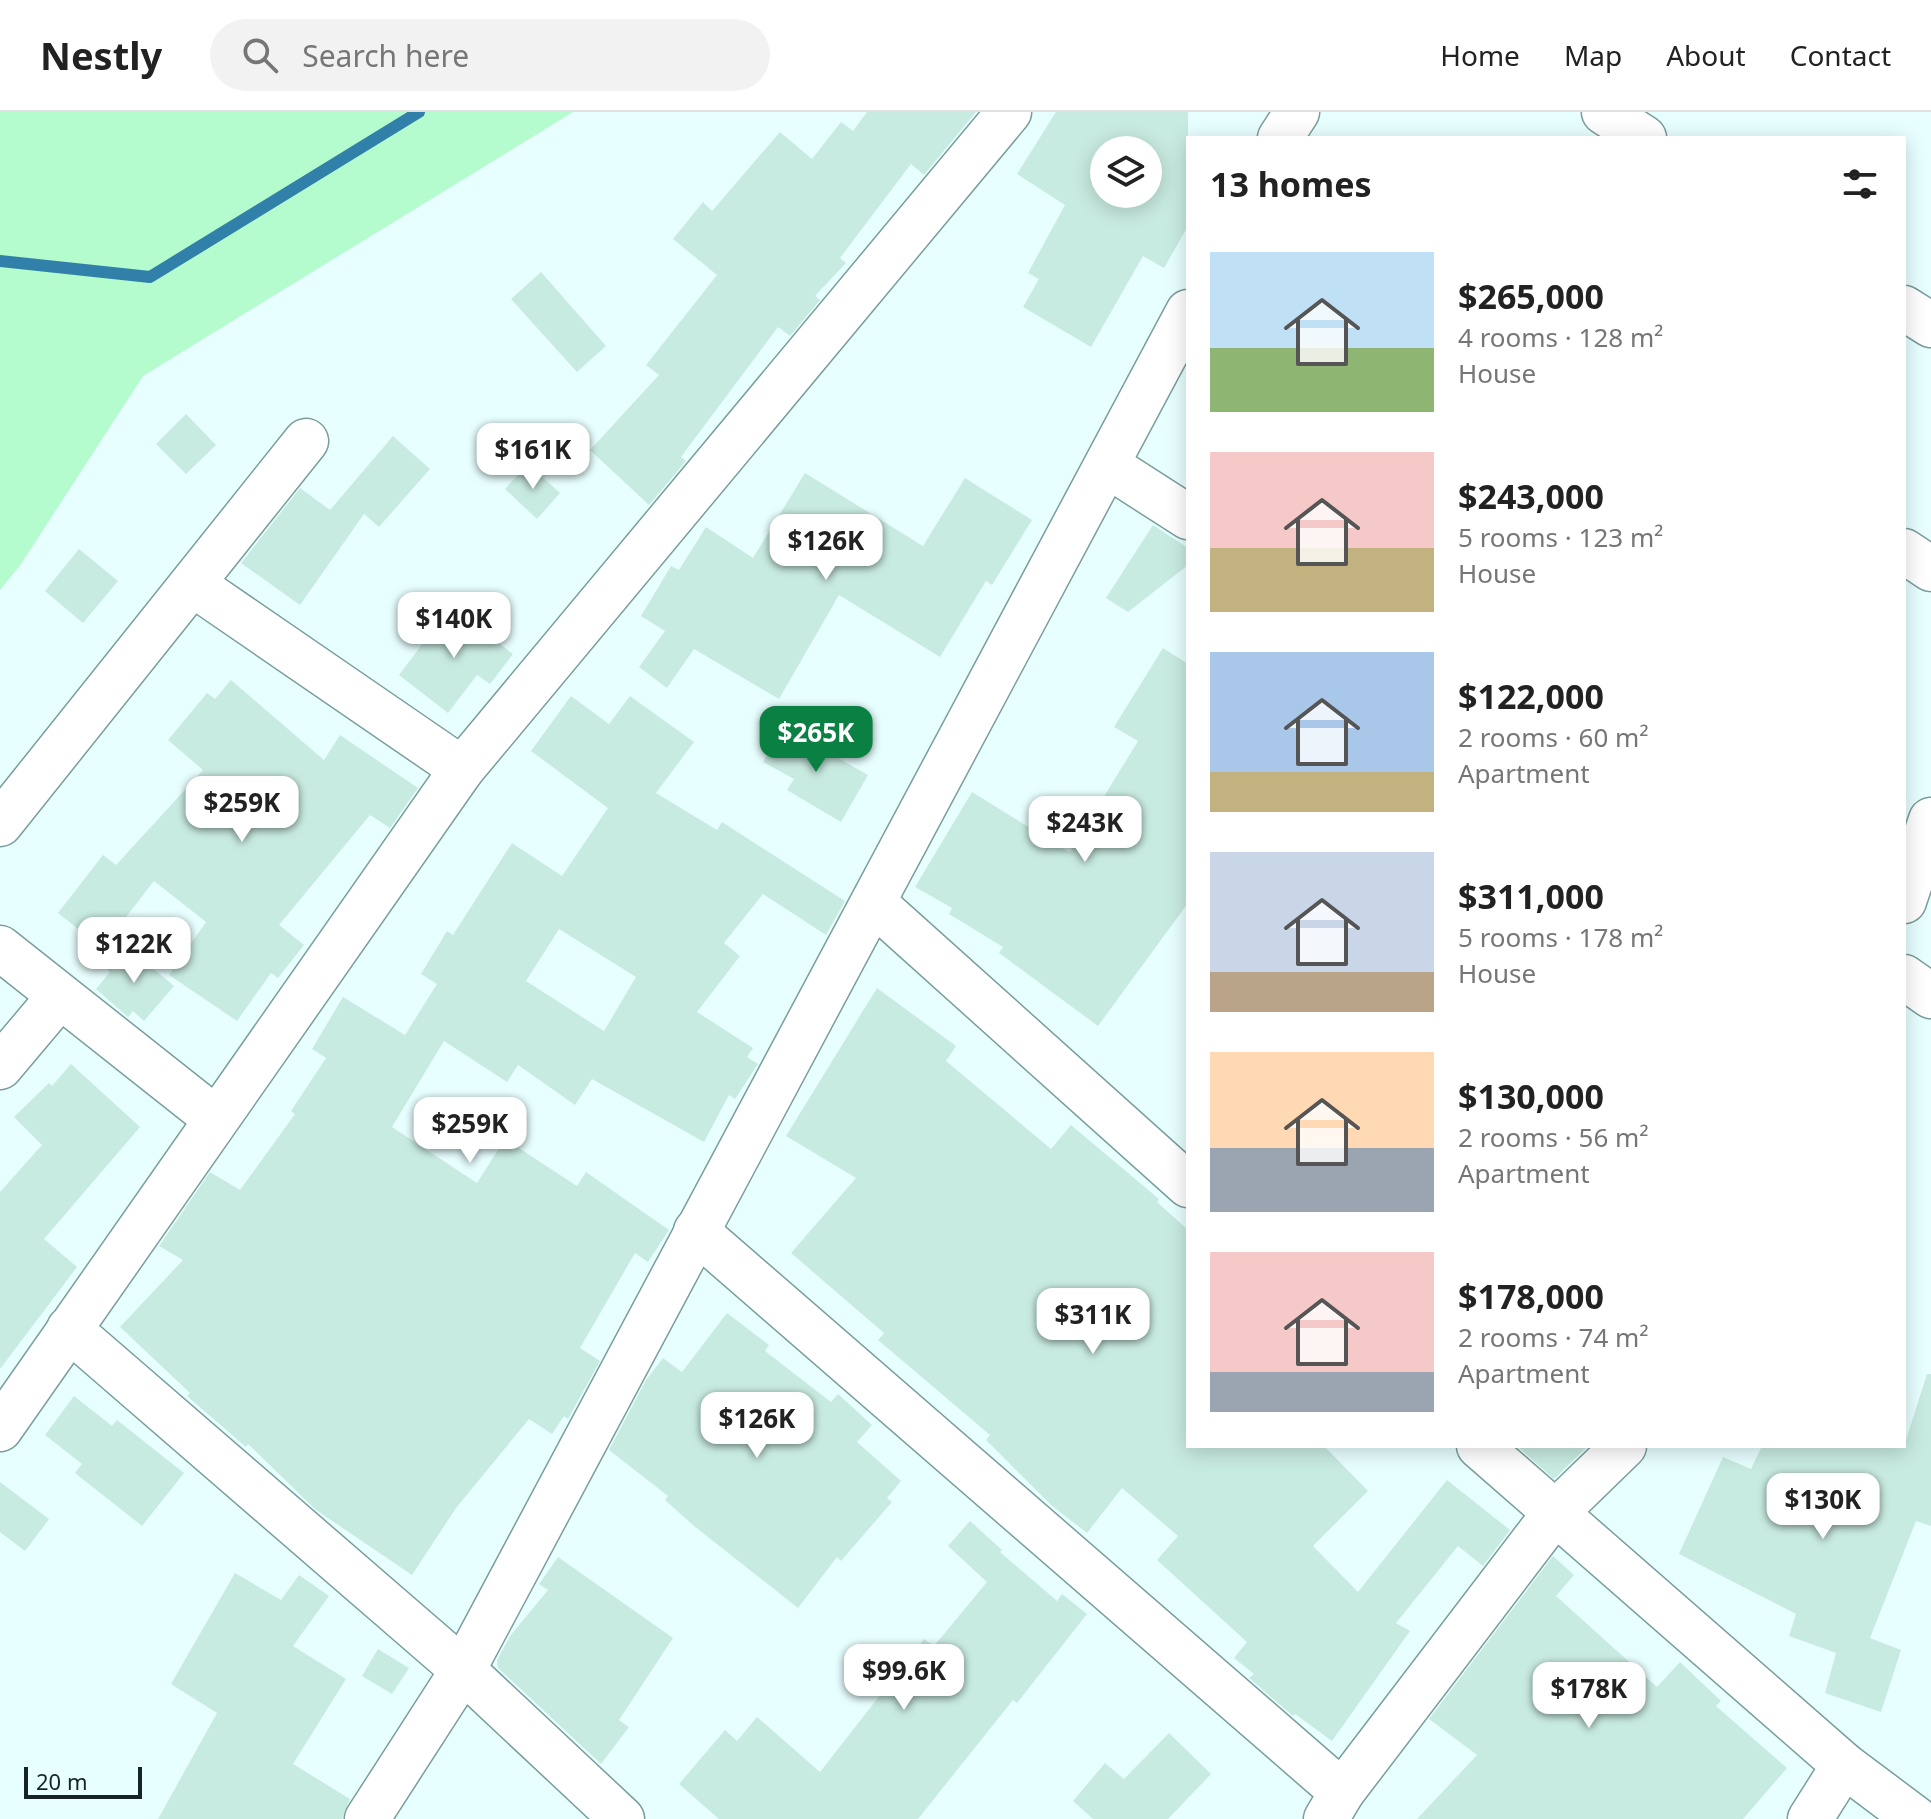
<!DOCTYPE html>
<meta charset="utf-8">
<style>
:root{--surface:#fff;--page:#f2f2f2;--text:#222;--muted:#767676;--line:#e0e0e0;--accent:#0b8043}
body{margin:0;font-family:"Noto Sans",sans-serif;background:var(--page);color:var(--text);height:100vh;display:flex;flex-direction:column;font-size:30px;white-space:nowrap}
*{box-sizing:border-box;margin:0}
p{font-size:26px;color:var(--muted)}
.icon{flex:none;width:44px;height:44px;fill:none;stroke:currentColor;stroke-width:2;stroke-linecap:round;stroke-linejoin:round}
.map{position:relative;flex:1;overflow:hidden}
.side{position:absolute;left:1186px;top:24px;width:720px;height:1312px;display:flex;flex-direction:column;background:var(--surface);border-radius:0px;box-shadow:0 4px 20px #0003}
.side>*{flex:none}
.fabs{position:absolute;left:1090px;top:24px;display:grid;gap:16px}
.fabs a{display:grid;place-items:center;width:72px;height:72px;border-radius:50%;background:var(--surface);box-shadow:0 4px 20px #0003;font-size:40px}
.scale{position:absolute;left:24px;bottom:20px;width:118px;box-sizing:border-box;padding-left:8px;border:4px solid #162425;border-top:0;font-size:22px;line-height:28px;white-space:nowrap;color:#162425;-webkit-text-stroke:6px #e8ffff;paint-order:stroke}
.price{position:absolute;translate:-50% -68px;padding:0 18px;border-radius:16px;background:#fff;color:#222;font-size:26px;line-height:52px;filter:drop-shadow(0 2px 4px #0008)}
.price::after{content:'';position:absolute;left:50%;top:48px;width:24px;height:18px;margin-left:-12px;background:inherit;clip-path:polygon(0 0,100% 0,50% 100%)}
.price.selected{background:var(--accent);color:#fff}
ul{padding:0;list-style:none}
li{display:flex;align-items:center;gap:24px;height:200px;padding:0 24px}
li span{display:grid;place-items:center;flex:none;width:224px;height:160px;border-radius:0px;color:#555}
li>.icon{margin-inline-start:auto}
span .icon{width:96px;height:96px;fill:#fffc;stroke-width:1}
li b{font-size:34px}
h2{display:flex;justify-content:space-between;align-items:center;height:96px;padding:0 24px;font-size:34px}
header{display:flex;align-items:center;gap:48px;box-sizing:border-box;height:112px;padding:0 40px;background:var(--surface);border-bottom:2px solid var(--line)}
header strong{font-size:38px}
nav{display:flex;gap:44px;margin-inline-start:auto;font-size:28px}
.search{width:560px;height:72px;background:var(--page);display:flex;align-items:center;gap:20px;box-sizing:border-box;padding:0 28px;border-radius:44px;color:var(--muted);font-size:30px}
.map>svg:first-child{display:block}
.green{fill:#b4fbcd}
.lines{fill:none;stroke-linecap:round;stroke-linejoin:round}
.stream{stroke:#3180a9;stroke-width:12}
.building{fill:#c8ebe1;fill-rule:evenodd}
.minor-casing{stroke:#7a9d9e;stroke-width:47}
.minor{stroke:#fff;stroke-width:44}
</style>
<header>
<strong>Nestly</strong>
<div class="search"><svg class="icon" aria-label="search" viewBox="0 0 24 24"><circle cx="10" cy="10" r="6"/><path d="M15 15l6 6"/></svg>Search here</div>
<nav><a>Home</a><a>Map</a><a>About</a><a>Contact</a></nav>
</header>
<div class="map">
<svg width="1931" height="1707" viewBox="0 0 1931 1707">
<rect width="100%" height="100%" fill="#e8ffff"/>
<polygon class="green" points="0,0 573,0 143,264 21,452 0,478"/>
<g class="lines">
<polyline class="stream" points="0,149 150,165 419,0"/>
</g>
<g class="building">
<polygon points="867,0 976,0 924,63 911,52 840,146 846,151 815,184 820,188 790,224 778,215 681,345 686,349 649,393 590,338 659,263 646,253 717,163 673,127 703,90 712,99 780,20 812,47 841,10 853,19"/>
<path d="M1056,0H1188V114L1164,156L1143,144L1091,235L1023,195L1039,167L1028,161L1065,93L1017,62ZM1104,38H1148V82H1104Z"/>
<polygon points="541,160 606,234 577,260 511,187"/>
<polygon points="186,302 216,333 186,362 156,332"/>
<polygon points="393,324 430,357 379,415 364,402 300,493 241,451 300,376 330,398"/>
<polygon points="528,352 560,381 537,407 505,377"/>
<polygon points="805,361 923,434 965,366 1032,408 992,473 986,469 940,545 839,483 779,587 694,537 667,576 639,555 665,519 641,504 671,454 679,458 706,415 753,446"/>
<polygon points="1153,413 1188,436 1188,453 1128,500 1106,486"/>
<polygon points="79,437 118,469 83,511 45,479"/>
<polygon points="451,494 513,542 490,572 477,563 448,601 399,563"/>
<polygon points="1163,536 1188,552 1188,791 1098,914 999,841 1003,835 949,802 952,796 915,775 972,680 1035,719 1034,722 1070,740 1138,629 1114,615"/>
<polygon points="231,568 324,648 340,623 418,676 390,716 370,703 279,813 304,833 278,866 271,861 237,909 169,863 206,810 154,769 102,836 58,801 103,743 116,753 203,658 168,628 207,581 215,587"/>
<path d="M571,584L609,612L630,584L694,630L656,681L717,718L722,710L845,789L826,823L763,782L724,831L740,844L697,900L753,936L747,945L758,952L735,987L729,983L704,1030L592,967L575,993L518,953L507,970L444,929L392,1015L477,1071L505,1027L577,1074L586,1060L669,1118L648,1150L635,1141L580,1236L600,1249L568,1307L564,1304L552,1322L529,1307L456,1396L412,1463L316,1398L248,1332L246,1335L187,1284L190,1281L120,1215L183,1148L159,1134L210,1060L240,1078L295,1002L291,999L326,946L312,937L343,885L405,923L437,872L421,862L447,819L453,823L512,731L562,764L608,696L531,639ZM559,817L636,865L604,919L526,869Z"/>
<polygon points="784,615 868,663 841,710 787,678 794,667 763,650"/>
<polygon points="125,833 174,874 144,909 133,899 128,905 96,877 110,860 106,856"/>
<polygon points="877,876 956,934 946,949 1051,1037 1071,1013 1159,1087 1157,1090 1188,1118 1188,1334 1324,1334 1368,1379 1313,1434 1358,1480 1447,1368 1510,1418 1483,1454 1458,1434 1396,1511 1410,1519 1332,1629 1295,1602 1293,1604 1249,1566 1254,1562 1234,1546 1247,1530 1157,1448 1178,1424 1122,1376 1087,1421 1051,1393 986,1328 990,1323 878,1228 884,1221 791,1141 856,1066 786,1024"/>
<polygon points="71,952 140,1015 44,1127 77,1155 0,1257 0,1080 42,1033 14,1005 49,971 52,974"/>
<polygon points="727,1201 769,1233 765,1239 831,1290 838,1282 872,1313 857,1330 901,1369 887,1386 892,1390 841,1449 837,1445 798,1496 694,1414 665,1388 668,1384 609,1338 646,1268 663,1246 682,1260"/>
<polygon points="1927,1262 1931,1262 1931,1414 1916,1409 1870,1526 1901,1538 1881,1600 1825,1581 1836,1541 1789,1524 1796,1502 1679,1442 1723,1345 1751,1357 1762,1334 1904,1334"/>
<polygon points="74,1284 112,1314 117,1308 184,1361 142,1414 75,1361 82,1352 45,1323"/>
<polygon points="1517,1334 1588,1334 1554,1367"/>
<polygon points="0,1370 49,1407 25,1439 0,1420"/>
<polygon points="970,1409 1002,1438 1000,1440 1057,1489 1062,1482 1087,1502 1017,1591 1013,1588 918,1707 719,1707 679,1672 725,1618 737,1629 757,1605 820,1660 924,1527 934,1534 987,1470 948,1434"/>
<polygon points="1553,1444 1574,1463 1556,1484 1657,1575 1680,1550 1721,1589 1716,1594 1787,1656 1743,1707 1417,1707 1477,1643 1429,1607"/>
<polygon points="558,1445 673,1526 619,1608 629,1615 601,1652 498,1556 497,1548 510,1524 548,1478 539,1472"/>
<polygon points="235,1461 281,1488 299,1463 329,1484 293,1534 346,1567 293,1652 350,1687 342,1707 158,1707 217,1601 171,1572"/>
<polygon points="378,1537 409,1556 392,1582 362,1564"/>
<polygon points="1169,1621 1211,1662 1168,1707 1093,1707 1073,1689 1105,1651 1124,1667"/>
</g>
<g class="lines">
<g class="minor-casing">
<g id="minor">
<polyline points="1604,0 1644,26"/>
<polyline points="1280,26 1297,0"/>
<polyline points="1904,196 1931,213"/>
<polyline points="1107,353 1188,405"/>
<polyline points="1904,439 1931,457"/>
<polyline points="194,473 462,657"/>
<polyline points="0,712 306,329"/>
<polyline points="1904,789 1931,708"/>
<polyline points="875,792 1188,1073"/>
<polyline points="0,836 216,1007"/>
<polyline points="1904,865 1931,884"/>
<polyline points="0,955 59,885"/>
<polyline points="696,1119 1342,1680"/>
<polyline points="69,1217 463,1558 622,1707"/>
<polyline points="0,1317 462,657 1009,0"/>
<polyline points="1479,1334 1844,1653 1916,1707"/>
<polyline points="367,1707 463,1558 1188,200"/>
<polyline points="1326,1707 1342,1680 1554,1402 1624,1334"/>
<polyline points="1810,1707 1844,1653"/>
</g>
</g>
<use href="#minor" class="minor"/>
</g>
</svg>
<div class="fabs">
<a><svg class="icon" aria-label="layers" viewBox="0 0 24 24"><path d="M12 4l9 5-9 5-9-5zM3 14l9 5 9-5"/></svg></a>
</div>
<div class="scale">20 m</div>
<b class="price" style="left:533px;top:379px">$161K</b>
<b class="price" style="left:826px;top:470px">$126K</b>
<b class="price" style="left:454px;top:548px">$140K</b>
<b class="price selected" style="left:816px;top:662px">$265K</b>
<b class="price" style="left:242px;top:732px">$259K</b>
<b class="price" style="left:1085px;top:752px">$243K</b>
<b class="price" style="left:134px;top:873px">$122K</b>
<b class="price" style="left:470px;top:1053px">$259K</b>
<b class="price" style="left:1093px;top:1244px">$311K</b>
<b class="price" style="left:757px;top:1348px">$126K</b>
<b class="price" style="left:1823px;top:1429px">$130K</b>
<b class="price" style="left:904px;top:1600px">$99.6K</b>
<b class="price" style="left:1589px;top:1618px">$178K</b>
<section class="side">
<h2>13 homes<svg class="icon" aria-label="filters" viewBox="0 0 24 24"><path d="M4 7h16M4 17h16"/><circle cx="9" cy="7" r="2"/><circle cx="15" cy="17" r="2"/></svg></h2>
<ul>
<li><span style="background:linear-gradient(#bfe0f5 60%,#8fb573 0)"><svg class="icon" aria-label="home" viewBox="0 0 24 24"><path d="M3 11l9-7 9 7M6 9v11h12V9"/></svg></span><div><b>$265,000</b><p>4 rooms · 128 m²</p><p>House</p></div></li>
<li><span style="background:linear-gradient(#f6c9c9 60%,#c2b280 0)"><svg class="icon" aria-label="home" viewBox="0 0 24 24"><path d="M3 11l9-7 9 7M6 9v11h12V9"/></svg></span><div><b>$243,000</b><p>5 rooms · 123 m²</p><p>House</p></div></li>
<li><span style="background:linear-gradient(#a9c7e8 75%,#c2b280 0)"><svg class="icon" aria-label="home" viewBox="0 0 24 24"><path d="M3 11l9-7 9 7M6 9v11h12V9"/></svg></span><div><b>$122,000</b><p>2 rooms · 60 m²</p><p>Apartment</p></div></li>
<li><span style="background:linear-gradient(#c9d6e8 75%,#b9a48a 0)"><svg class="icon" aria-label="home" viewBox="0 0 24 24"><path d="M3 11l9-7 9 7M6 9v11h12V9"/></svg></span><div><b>$311,000</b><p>5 rooms · 178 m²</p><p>House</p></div></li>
<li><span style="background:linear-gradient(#ffd9b3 60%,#9aa5b1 0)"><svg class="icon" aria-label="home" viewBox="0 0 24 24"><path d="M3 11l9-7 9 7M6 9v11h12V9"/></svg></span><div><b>$130,000</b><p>2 rooms · 56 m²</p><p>Apartment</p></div></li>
<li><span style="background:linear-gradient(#f6c9c9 75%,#9aa5b1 0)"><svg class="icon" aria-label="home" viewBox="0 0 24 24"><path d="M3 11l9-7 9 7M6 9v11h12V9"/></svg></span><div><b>$178,000</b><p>2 rooms · 74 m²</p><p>Apartment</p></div></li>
</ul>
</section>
</div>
